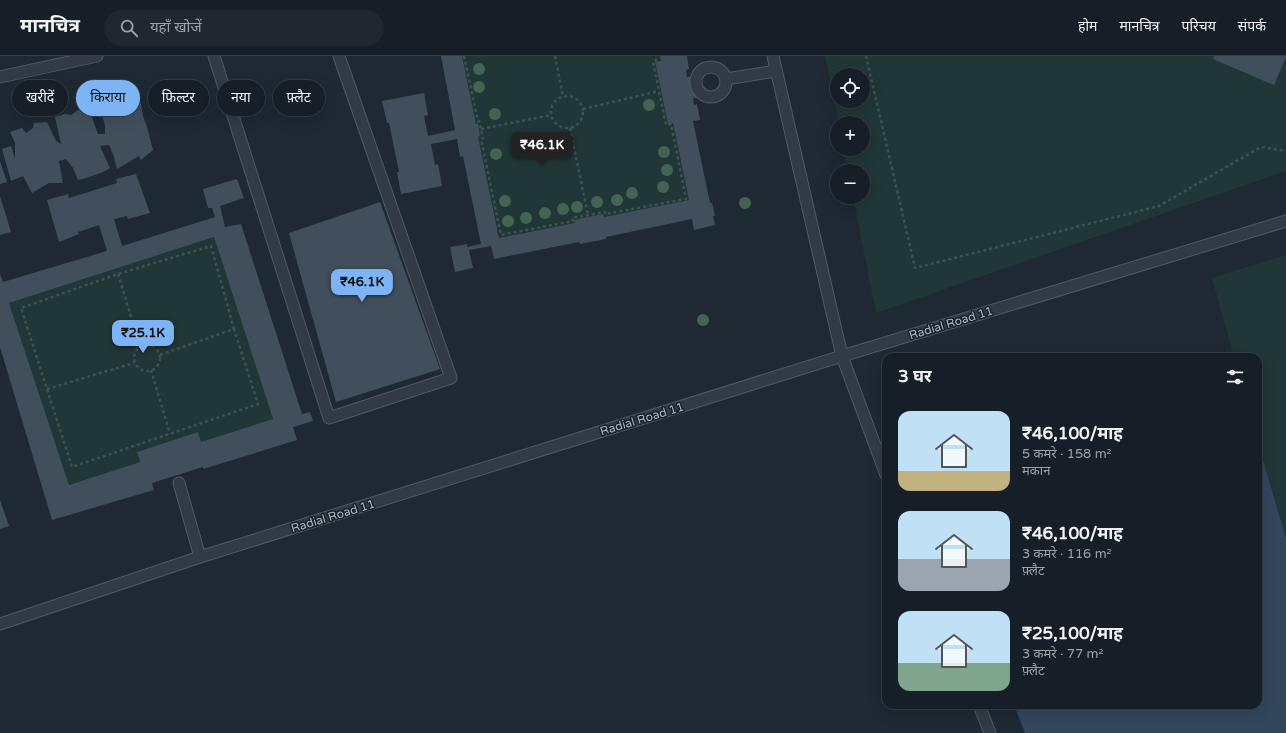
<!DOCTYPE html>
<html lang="hi">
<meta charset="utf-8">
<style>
:root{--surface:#161f27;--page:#1f272f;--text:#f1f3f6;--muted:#9ea2a7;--line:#353d44;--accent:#7cb4f6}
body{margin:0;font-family:"Varela Round","Noto Sans Devanagari",sans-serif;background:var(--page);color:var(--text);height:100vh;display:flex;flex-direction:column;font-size:15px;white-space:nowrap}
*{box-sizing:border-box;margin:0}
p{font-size:13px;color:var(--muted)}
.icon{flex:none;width:22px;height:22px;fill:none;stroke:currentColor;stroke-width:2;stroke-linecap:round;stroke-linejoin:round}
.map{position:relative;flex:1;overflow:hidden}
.details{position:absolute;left:882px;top:297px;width:380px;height:356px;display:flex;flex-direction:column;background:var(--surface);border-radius:12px;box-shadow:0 4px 16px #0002,0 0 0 1px var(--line)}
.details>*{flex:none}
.top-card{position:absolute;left:12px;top:24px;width:380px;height:36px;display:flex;gap:8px}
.tools{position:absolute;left:830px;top:12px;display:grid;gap:8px}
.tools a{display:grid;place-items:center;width:40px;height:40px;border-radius:50%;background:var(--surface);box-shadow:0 4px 16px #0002,0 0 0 1px var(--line);font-size:20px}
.price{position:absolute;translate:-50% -34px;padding:0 9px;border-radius:8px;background:var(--accent);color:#111;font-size:13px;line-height:26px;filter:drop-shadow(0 1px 2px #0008)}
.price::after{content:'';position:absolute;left:50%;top:24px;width:12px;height:9px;margin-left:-6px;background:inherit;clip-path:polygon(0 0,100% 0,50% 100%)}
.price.selected{background:#222;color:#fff}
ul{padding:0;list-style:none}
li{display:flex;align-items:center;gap:12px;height:100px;padding:0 16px}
li span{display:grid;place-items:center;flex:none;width:112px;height:80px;border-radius:12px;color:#555}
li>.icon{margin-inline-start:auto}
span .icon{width:48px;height:48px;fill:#fffc;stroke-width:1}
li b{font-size:17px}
h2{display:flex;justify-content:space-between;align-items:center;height:48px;padding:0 16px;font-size:17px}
.tag{padding:0 14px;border-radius:18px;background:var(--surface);box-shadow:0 4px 16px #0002,0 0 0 1px var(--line);font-size:14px;line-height:36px}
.tag.selected{background:var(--accent);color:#111}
header{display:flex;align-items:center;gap:24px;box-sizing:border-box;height:56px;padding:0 20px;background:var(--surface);border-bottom:1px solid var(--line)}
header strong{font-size:19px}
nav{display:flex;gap:22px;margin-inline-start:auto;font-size:14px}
.search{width:280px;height:36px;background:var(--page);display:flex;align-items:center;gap:10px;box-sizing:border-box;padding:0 14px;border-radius:22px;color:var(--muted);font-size:15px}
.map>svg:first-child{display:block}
.green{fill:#213636;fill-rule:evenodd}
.water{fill:#32465c}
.building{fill:#414f5c;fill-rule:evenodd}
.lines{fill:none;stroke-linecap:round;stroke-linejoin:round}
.lane-casing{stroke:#4f5963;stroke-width:13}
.path{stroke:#3e5253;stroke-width:2.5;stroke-dasharray:3 3;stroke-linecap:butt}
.lane{stroke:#323b45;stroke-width:11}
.tree{fill:#446352}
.labels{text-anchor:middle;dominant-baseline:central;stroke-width:3;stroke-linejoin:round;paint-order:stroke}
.street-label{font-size:12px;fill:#abb6c2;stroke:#182029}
</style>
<header>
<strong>मानचित्र</strong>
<div class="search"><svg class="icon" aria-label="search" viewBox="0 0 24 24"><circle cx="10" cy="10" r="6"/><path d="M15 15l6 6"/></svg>यहाँ खोजें</div>
<nav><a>होम</a><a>मानचित्र</a><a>परिचय</a><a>संपर्क</a></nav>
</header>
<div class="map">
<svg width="1286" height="677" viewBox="0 0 1286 677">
<rect width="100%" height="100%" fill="#1e2934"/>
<g class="green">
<polygon points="462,0 660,0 661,5 655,7 668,68 673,67 689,144 604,161 574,164 575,167 499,182 478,81 480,80 478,68 476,68"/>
<path d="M825,0H1286V115L876,257L853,141H863V115H848L844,93H863V67H839ZM837,19H863V45H837Z"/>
<polygon points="214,181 273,363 201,386 198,376 137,396 140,406 69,429 9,247"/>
<polygon points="1286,199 1286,482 1258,387 1258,301 1234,301 1212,222"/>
</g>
<polygon class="water" points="1258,387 1286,482 1286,677 1025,677 1014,649 1258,649"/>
<g class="building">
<polygon points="441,0 462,0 476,68 478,67 480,80 478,81 499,182 575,167 574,164 603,158 604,161 689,144 673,67 668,68 655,6 661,5 660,0 687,0 689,13 686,14 687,21 692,20 696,42 693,42 694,49 697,48 700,64 693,65 710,147 712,147 715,160 713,160 715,169 694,174 692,163 606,181 606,183 580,188 579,186 494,203 491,190 469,194 473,212 455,216 450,191 467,188 467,191 481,188 463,100 460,101 457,83 431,88 435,109 438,108 442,130 401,138 397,116 399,116 389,67 387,67 382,45 424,37 428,59 424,60 428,80 455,74"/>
<polygon points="1214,0 1286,0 1286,1 1274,29 1213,3"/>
<polygon points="136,37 141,48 143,60 147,71 153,94 141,104 139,100 117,113 114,101 109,89 100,90 110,112 101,117 83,123 78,124 73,112 66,103 59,105 63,127 49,127 32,137 23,120 11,125 2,93 11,90 15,103 15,87 10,76 22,72 26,77 33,72 34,67 47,66 56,85 61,88 55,61 65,58 71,59 87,48 98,78 105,78 105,70 100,51 124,48 124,40"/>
<polygon points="0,105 7,126 0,128"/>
<path d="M136,118L150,157L128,163L127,160L114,163L122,190L215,161L212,152H208L203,133L237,123L244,142L220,150L225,171L241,168L302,358L310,356L313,365L293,371L297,384L203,413V411L152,427L154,434L52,464L0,291V218L3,226L107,195L99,169L78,176L79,178L59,186L47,144L68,138L69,142L117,127L116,123ZM214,181L273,363L201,386L198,376L137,396L140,406L69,429L9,247Z"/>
<polygon points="0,140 11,176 0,179"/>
<polygon points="380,146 440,313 336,346 289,177"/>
<polygon points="0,444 9,470 0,473"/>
</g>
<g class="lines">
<g class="lane-casing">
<g id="lane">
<polyline points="214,0 329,362 451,322 339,0"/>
<polyline points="773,0 842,300 886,419"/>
<circle cx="711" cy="26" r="15"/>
<polyline points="0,21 97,0"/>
<polyline points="726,23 776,15"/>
<polyline points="179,427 200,501"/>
<polyline points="0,568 200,501 842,300 1286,165"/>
<polyline points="979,649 990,677"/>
</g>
</g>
<g class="path">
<polyline points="464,0 478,65 479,65 483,82 481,83 501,179 573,165 572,162 605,156 605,158 686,143 671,68 666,69 653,6 656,5 655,0"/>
<polyline points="555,0 563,41"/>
<polyline points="866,0 915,212 1159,150 1261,91 1286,95"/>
<circle cx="567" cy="56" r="16"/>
<polyline points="583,53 659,35"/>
<polyline points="570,72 588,159"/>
<polyline points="481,73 551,59"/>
<polyline points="118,218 140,290"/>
<circle cx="147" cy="302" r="13"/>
<polyline points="160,299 234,273 258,348 72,411 21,252 118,218 211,190 234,273"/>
<polyline points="151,314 170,378"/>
<polyline points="47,333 134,307"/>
</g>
<use href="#lane" class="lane"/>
</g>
<g class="tree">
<circle cx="479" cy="13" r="6"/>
<circle cx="479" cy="31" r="6"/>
<circle cx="649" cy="49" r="6"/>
<circle cx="495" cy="58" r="6"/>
<circle cx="664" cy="96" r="6"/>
<circle cx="496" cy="98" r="6"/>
<circle cx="667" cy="114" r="6"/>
<circle cx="663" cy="131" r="6"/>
<circle cx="632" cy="137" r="6"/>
<circle cx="617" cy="144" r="6"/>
<circle cx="505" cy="145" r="6"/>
<circle cx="597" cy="146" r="6"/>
<circle cx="745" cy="147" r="6"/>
<circle cx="577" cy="151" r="6"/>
<circle cx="563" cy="153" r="6"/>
<circle cx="545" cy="157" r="6"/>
<circle cx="526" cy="162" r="6"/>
<circle cx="508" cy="165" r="6"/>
<circle cx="703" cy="264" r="6"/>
</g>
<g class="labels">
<g class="street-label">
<text transform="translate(951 267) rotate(-17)">Radial Road 11</text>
<text transform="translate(642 363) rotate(-17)">Radial Road 11</text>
<text transform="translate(333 460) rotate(-17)">Radial Road 11</text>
</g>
</g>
</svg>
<div class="tools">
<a><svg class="icon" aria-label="locate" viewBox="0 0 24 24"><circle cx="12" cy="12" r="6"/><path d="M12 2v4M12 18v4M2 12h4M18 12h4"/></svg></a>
<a>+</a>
<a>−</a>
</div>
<b class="price selected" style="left:542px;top:110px">₹46.1K</b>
<b class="price" style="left:362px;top:247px">₹46.1K</b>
<b class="price" style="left:143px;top:298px">₹25.1K</b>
<div class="top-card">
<a class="tag">खरीदें</a>
<a class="tag selected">किराया</a>
<a class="tag">फ़िल्टर</a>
<a class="tag">नया</a>
<a class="tag">फ़्लैट</a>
</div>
<section class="details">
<h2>3 घर<svg class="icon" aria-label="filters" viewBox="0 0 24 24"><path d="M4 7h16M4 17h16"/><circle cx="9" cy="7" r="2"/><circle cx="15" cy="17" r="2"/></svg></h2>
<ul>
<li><span style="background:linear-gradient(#bfe0f5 75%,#c2b280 0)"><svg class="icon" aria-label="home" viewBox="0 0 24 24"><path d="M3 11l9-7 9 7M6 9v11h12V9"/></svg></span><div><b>₹46,100/माह</b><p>5 कमरे · 158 m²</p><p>मकान</p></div></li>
<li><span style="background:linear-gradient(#bfe0f5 60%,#9aa5b1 0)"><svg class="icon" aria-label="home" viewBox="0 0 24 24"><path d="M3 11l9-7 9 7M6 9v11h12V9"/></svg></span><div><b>₹46,100/माह</b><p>3 कमरे · 116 m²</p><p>फ़्लैट</p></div></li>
<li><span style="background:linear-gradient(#bfe0f5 65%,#7fa58c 0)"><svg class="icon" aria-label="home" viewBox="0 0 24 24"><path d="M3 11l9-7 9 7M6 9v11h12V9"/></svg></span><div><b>₹25,100/माह</b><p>3 कमरे · 77 m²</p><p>फ़्लैट</p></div></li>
</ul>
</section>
</div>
